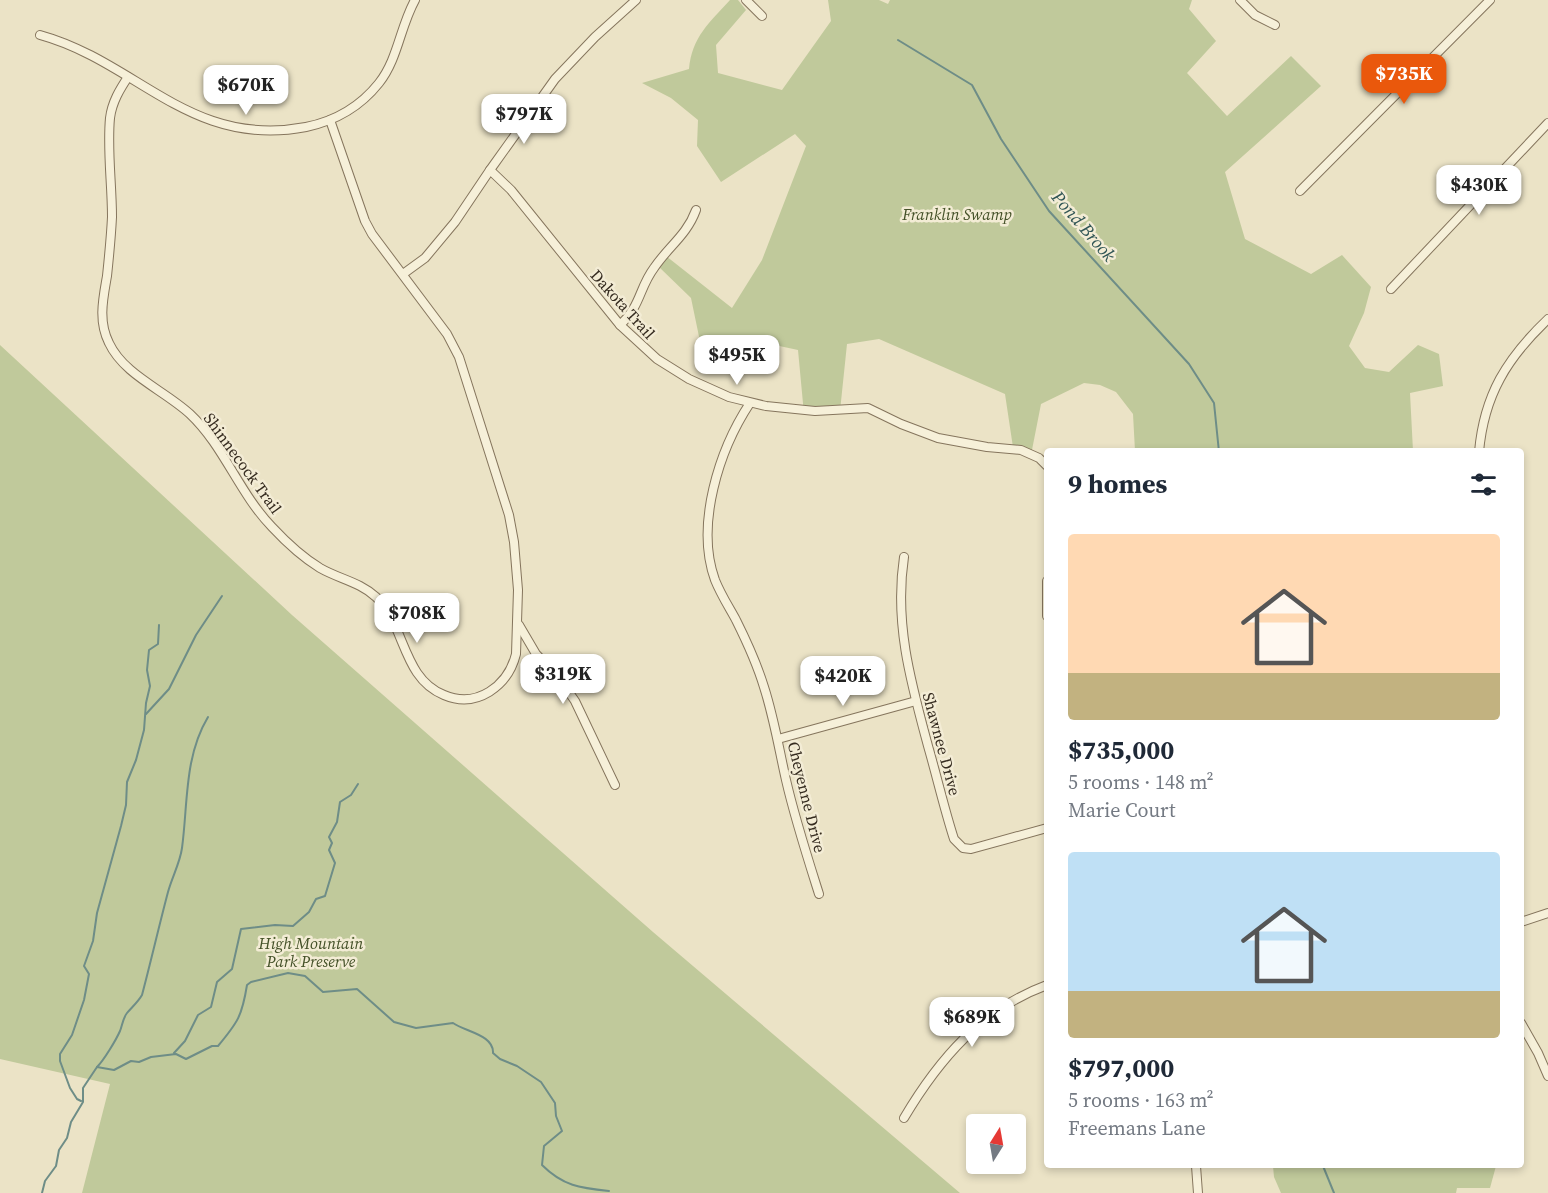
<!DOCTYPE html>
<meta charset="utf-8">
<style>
:root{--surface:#fff;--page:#f2f2f3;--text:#1f2937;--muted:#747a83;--accent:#ea580c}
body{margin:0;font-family:"Source Serif 4",serif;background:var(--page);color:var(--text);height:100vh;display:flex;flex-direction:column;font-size:22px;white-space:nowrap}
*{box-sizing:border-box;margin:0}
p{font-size:20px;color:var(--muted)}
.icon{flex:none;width:33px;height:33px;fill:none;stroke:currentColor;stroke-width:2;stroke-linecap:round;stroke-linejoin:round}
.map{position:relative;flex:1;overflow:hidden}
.side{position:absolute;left:1044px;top:448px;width:480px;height:720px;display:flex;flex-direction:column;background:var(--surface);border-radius:6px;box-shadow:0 3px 9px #0003}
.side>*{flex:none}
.needle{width:39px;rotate:11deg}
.controls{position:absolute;left:966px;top:1114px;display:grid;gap:12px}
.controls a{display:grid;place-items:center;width:60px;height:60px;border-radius:6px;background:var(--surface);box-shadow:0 3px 9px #0003;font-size:30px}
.price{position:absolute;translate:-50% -51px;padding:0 14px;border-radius:12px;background:#fff;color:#222;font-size:20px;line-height:39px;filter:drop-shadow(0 2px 3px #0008)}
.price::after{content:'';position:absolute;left:50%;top:36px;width:18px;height:14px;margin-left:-9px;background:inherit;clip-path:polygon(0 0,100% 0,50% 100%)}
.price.current{background:var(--accent);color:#fff}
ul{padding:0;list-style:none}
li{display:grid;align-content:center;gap:12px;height:318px;padding:0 24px}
li span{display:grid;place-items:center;height:186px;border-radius:6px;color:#555}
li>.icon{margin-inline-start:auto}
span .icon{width:108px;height:108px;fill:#fffc;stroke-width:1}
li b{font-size:26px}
h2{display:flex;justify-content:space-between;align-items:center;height:72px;padding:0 24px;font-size:26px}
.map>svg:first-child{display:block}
.green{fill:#c0c99b}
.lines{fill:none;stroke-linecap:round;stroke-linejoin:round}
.stream{stroke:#6e8d87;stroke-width:2}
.minor-casing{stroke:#85755d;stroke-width:10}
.minor{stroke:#f6f0d9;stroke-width:8}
.labels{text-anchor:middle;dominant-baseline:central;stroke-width:5;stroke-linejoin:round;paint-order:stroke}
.park-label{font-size:16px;font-style:italic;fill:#445128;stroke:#f3ecd5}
.street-label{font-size:16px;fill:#362c20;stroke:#f3ecd5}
.water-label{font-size:18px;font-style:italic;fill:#305555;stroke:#f3ecd5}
</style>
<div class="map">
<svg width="1548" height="1193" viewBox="0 0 1548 1193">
<rect width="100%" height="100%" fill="#ebe3c6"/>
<g class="green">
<path d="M730,0H738L746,10L716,45L718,73L782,90L831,21L828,0H879L888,4L890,0H1192L1189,9L1216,41L1187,73L1227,116L1291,56L1321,86L1225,172L1245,239L1311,274L1342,255L1371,287L1364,313L1349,346L1365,368L1389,372L1418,345L1439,354L1443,386L1410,393L1413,451H1135L1133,414L1116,392L1100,385L1084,383L1041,404L1031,455L1014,454L1005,394L879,339L847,344L840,411L804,414L798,350L737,337L702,351L691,298L658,266L666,256L732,308L762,260L806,146L795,134L721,182L697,146L698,120L671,98L642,83L689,69C692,37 709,23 730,0Z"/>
<polygon points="0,345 292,615 653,932 960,1193 82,1193 110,1084 0,1059"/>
<polygon points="1273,1166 1421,1166 1425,1168 1444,1166 1496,1166 1490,1188 1457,1188 1456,1193 1281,1193 1274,1177"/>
</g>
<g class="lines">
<g class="stream">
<polyline points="898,40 972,85 1001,139 1049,211 1189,364 1214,403 1219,452"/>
<polyline points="146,714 169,689 196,635 222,596"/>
<polyline points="174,1053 185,1041 198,1015 211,1007 217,982 232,969 241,929 275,925 293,926 309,912 316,899 325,896 335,863 329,850 332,843 329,837 337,822 340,802 351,795 358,784"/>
<path d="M97,1067C104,1060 116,1040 120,1031C122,1026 123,1018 127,1013C132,1007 138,1002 142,995C151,961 159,926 168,892C172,877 180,863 182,848C188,804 184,757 208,717"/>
<polyline points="81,1101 77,1099 70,1088 60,1061 60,1054 72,1035 84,1000 89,974 84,966 93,941 97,913 121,826 126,805 127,782 136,760 144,730 146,703 150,686 147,670 149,650 158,644 159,625"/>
<polyline points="1323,1166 1334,1193"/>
<path d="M42,1193L45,1181L56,1166L59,1150L67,1138L71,1122L83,1102V1088L97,1067L114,1070L131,1061L139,1062L151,1057L176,1054L186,1059L212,1046H218C238,1022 242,1016 247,985L251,982L288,973L305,976L323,992L357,989L394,1022L416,1028L453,1023C466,1032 494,1035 493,1053L500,1059L517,1066L541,1082L555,1103L556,1116L562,1131L544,1146L542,1165C563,1186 580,1188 609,1191"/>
</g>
<g class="minor-casing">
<g id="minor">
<polyline points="746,0 762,16"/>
<polyline points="1240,0 1255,15 1275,25"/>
<path d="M40,35C138,62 190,149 306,127C335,121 360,107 379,83C398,59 400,27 415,0"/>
<path d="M128,77C120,89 112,102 110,118C107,150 112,184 112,217C111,237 109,257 107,276C103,299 98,321 109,343C124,375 164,390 190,414C224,446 239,493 272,527C286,542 302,557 320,568C339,579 360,582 376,597C406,626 402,678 444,695C477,709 508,686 516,654L518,590L514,542L509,515L459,357L447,334L372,234L365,221L330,120"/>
<polyline points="490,170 511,190 620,325 657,359 689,379 729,397 766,406 815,411 868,408 901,424 938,438 987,447 1021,450 1039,458 1047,466"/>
<polyline points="1300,191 1490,0"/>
<polyline points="403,274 425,258 455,222 490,170 555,79 595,37 636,0"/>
<polyline points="1391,289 1548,123"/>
<path d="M620,325C641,306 639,288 654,268C668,247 687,235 696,210"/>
<path d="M750,403C719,450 695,525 715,580C721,595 729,607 736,620C747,642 757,664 764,687C774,718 779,749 786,780C795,819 807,856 819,894"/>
<path d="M1479,452C1484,395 1507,358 1548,319"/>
<path d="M904,557C894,623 911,683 928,746C937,777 944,808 954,839L963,848L971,849L1047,828"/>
<polyline points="1047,581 1047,616"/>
<polyline points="519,625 536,654 559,678 575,701 615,785"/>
<polyline points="778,739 916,701"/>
<polyline points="1521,922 1548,913"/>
<polyline points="1521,1023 1538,1053 1548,1076"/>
<path d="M904,1118C939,1059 982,1009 1047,985"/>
<polyline points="1196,1166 1198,1193"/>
</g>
</g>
<use href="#minor" class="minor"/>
</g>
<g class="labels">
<g class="park-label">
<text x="957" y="214">Franklin Swamp</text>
<text x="311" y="943">High Mountain<tspan x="311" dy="18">Park Preserve</tspan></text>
</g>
<g class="street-label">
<text transform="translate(623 304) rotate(48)">Dakota Trail</text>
<text transform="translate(243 463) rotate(54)">Shinnecock Trail</text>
<text transform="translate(942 744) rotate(75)">Shawnee Drive</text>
<text transform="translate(807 797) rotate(76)">Cheyenne Drive</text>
</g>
<g class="water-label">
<text transform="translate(1084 226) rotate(49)">Pond Brook</text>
</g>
</g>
</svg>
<div class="controls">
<a><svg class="needle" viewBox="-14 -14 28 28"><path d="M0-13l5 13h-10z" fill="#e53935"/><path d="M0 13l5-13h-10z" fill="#747a83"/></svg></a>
</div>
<b class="price current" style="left:1404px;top:105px">$735K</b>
<b class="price" style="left:246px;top:116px">$670K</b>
<b class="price" style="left:524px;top:145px">$797K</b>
<b class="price" style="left:1479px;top:216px">$430K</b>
<b class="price" style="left:737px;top:386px">$495K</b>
<b class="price" style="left:417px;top:644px">$708K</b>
<b class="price" style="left:563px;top:705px">$319K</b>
<b class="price" style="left:843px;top:707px">$420K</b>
<b class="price" style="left:972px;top:1048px">$689K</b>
<section class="side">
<h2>9 homes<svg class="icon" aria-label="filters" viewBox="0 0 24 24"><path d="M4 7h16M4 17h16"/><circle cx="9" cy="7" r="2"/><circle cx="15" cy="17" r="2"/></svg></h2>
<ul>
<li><span style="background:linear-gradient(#ffd9b3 75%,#c2b280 0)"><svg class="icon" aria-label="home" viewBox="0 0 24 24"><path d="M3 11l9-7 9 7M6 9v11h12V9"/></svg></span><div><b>$735,000</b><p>5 rooms · 148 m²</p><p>Marie Court</p></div></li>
<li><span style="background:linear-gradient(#bfe0f5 75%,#c2b280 0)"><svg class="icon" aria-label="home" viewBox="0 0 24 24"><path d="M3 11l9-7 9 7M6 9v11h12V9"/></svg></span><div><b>$797,000</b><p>5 rooms · 163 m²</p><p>Freemans Lane</p></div></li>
</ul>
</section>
</div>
